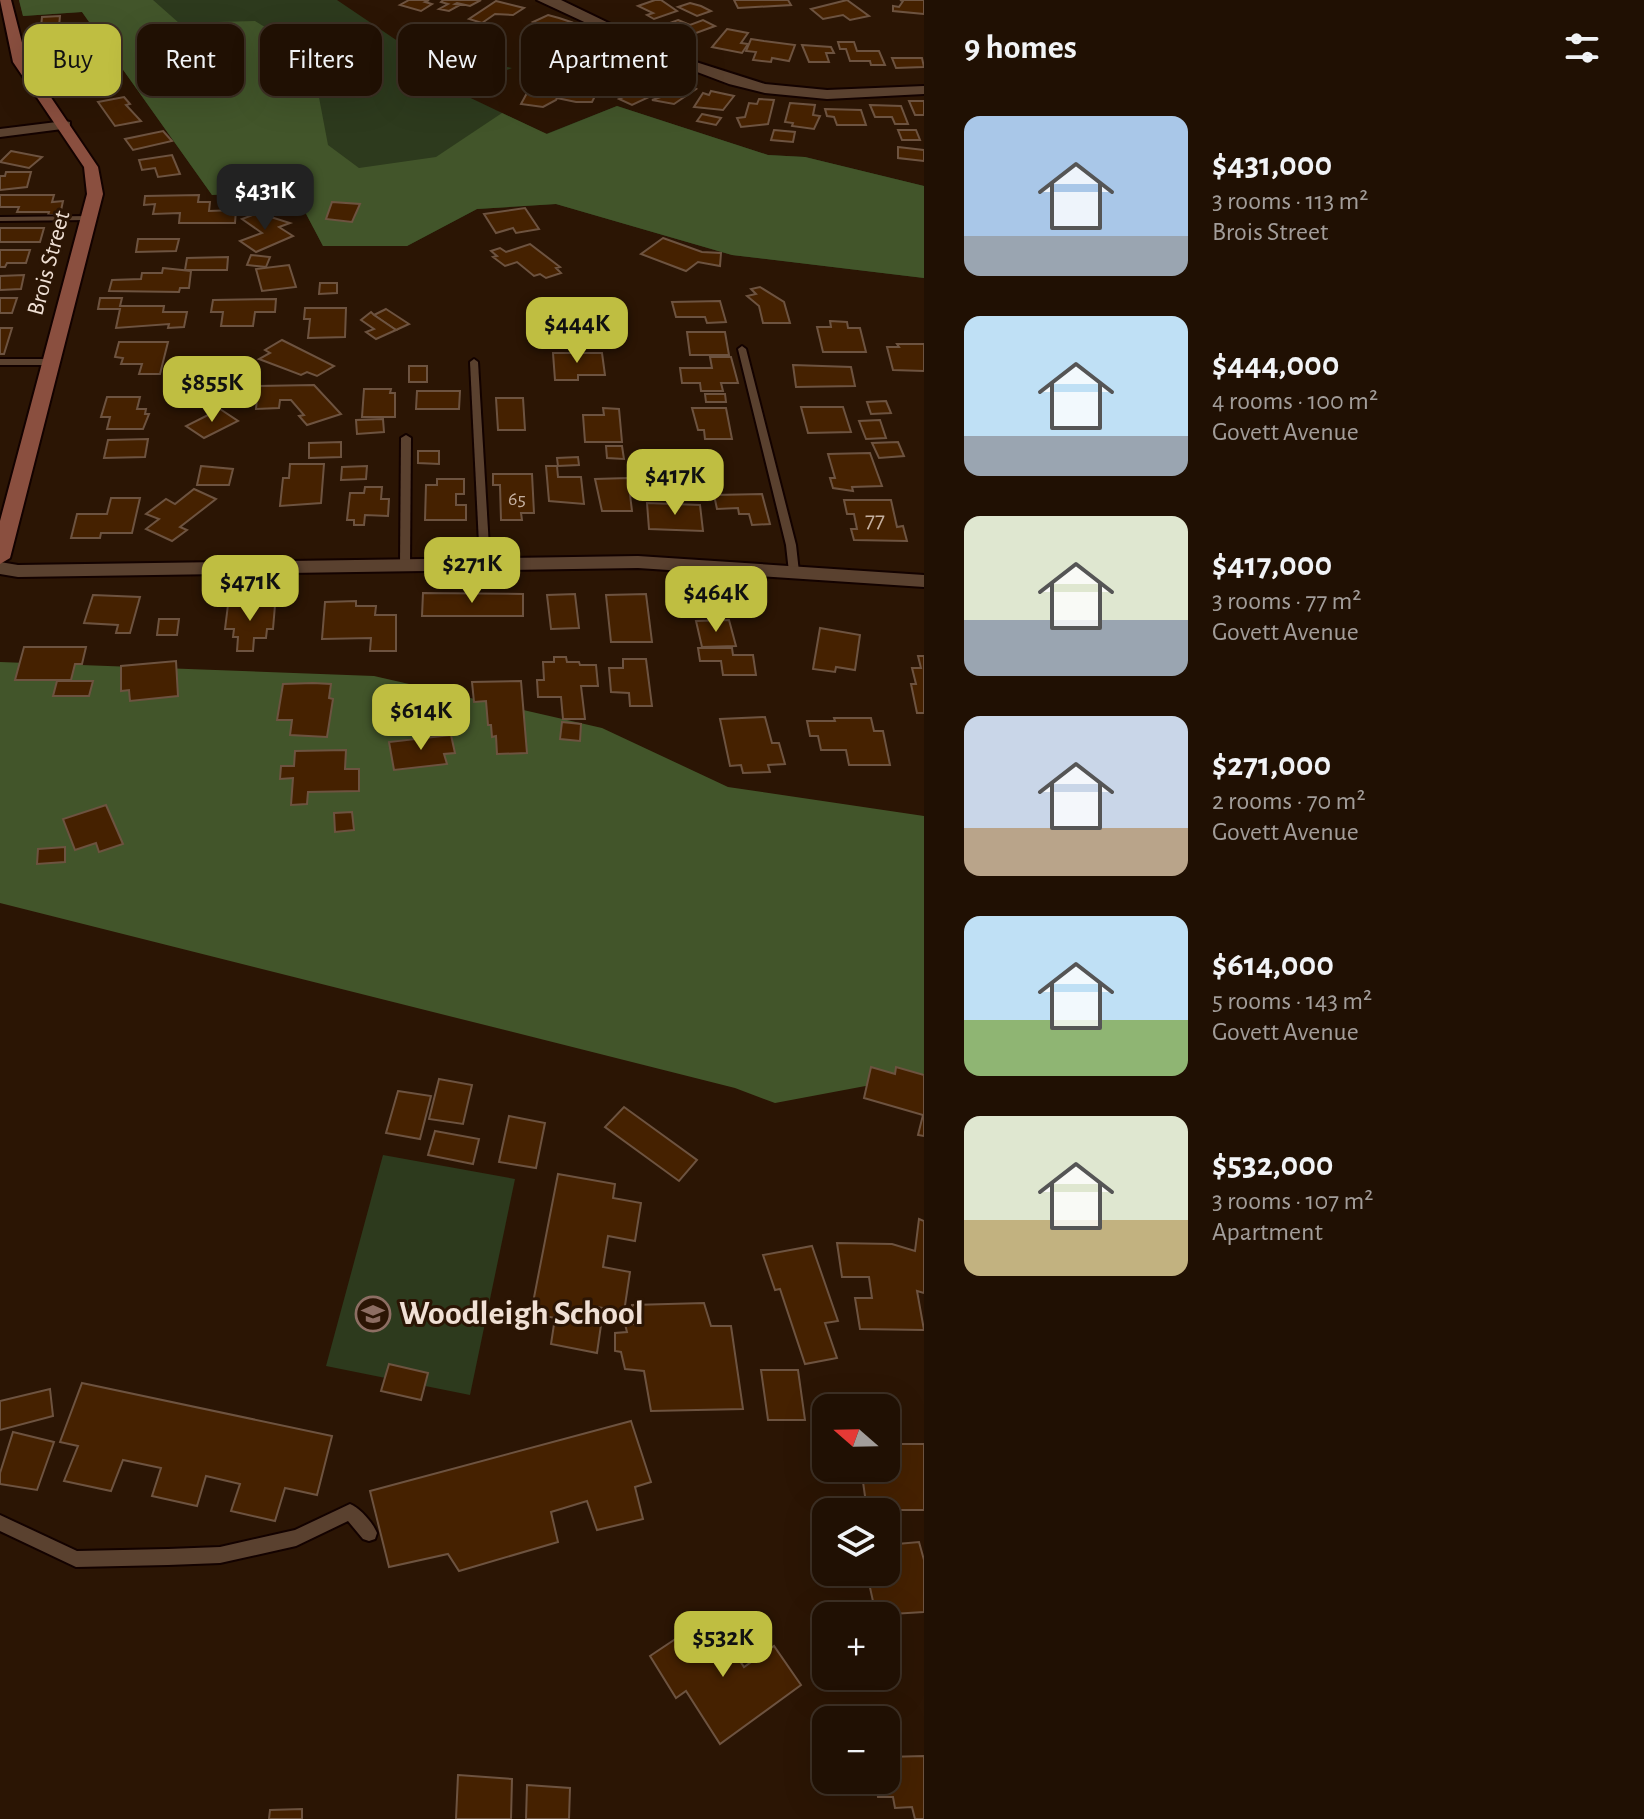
<!DOCTYPE html>
<meta charset="utf-8">
<style>
:root{--surface:#201003;--page:#28190d;--text:#f1f3f6;--muted:#a29d9a;--line:#3d3025;--accent:#bfbe41}
body{margin:0;font-family:"Alegreya Sans",sans-serif;background:var(--page);color:var(--text);height:100vh;display:flex;flex-direction:column;font-size:30px;white-space:nowrap}
*{box-sizing:border-box;margin:0}
p{font-size:26px;color:var(--muted)}
.icon{flex:none;width:44px;height:44px;fill:none;stroke:currentColor;stroke-width:2;stroke-linecap:round;stroke-linejoin:round}
.map{position:relative;flex:1;overflow:hidden}
.sheet{display:flex;flex-direction:column;background:var(--surface);width:720px}
.sheet>*{flex:none}
.hud{position:absolute;left:24px;top:24px;width:760px;height:72px;display:flex;gap:16px}
.needle{width:52px;rotate:290deg}
.tools{position:absolute;left:812px;top:1394px;display:grid;gap:16px}
.tools a{display:grid;place-items:center;width:88px;height:88px;border-radius:16px;background:var(--surface);box-shadow:0 8px 32px #0002,0 0 0 2px var(--line);font-size:40px}
.price{position:absolute;translate:-50% -68px;padding:0 18px;border-radius:16px;background:var(--accent);color:#111;font-size:26px;line-height:52px;filter:drop-shadow(0 2px 4px #0008)}
.price::after{content:'';position:absolute;left:50%;top:48px;width:24px;height:18px;margin-left:-12px;background:inherit;clip-path:polygon(0 0,100% 0,50% 100%)}
.price.active{background:#222;color:#fff}
ul{padding:0;list-style:none}
li{display:flex;align-items:center;gap:24px;height:200px;padding:0 40px}
li span{display:grid;place-items:center;flex:none;width:224px;height:160px;border-radius:16px;color:#555}
li>.icon{margin-inline-start:auto}
span .icon{width:96px;height:96px;fill:#fffc;stroke-width:1}
li b{font-size:34px}
h2{display:flex;justify-content:space-between;align-items:center;height:96px;padding:0 40px;font-size:34px}
.chip{padding:0 28px;border-radius:16px;background:var(--surface);box-shadow:0 8px 32px #0002,0 0 0 2px var(--line);font-size:28px;line-height:72px}
.chip.active{background:var(--accent);color:#111}
main{display:flex;flex:1;min-height:0}
.map>svg:first-child{display:block}
.green{fill:#2d3a1d}
.forest{fill:#42552a}
.building{fill:#452100;stroke:#6d5340;stroke-width:2}
.lines{fill:none;stroke-linecap:round;stroke-linejoin:round}
.service-casing{stroke:#130200;stroke-width:4}
.minor-casing{stroke:#130200;stroke-width:4}
.tertiary-casing{stroke:#130200;stroke-width:4}
.secondary-casing{stroke:#130200;stroke-width:4}
.service{fill:#5a412f;fill-rule:evenodd}
.minor{fill:#5a412f;fill-rule:evenodd}
.tertiary{fill:#5a412f;fill-rule:evenodd}
.secondary{fill:#8a4f3f;fill-rule:evenodd}
.labels{text-anchor:middle;dominant-baseline:central;stroke-width:6;stroke-linejoin:round;paint-order:stroke}
.far-number-label{font-size:20px;fill:#c5b0a0}
.far-street-label{font-size:24px;fill:#f0e0d5;stroke:#2b1504}
.number-label{font-size:24px;fill:#c5b0a0}
.near-poi-label{font-size:34px;font-weight:bold;fill:#f0e0d5;stroke:#2b1504;text-anchor:start}
</style>
<main>
<div class="map">
<svg width="924" height="1819" viewBox="0 0 924 1819">
<rect width="100%" height="100%" fill="#2b1504"/>
<g class="green">
<polygon points="19,0 337,0 408,48 512,68 456,91 546,134 617,106 768,155 805,157 924,186 924,278 732,255 556,204 477,209 407,246 323,246 294,191 212,195 82,12 23,16"/>
<polygon points="383,1155 515,1179 470,1395 326,1366"/>
</g>
<g class="forest">
<polygon points="19,0 153,0 179,23 255,21 311,55 328,145 359,168 436,157 502,113 547,134 617,106 768,155 805,157 924,186 924,278 732,255 556,204 477,209 407,246 323,246 294,191 212,195 82,12 23,16"/>
<polygon points="0,662 374,676 602,728 728,787 924,816 924,1075 775,1103 735,1088 0,903"/>
</g>
<g class="building">
<polygon points="409,0 429,0 425,2 432,4 421,11 400,5"/>
<polygon points="443,0 481,0 470,6 457,3 455,4 460,5 449,11 439,9 448,4 441,2"/>
<polygon points="655,0 661,0 677,11 654,19 647,15 653,13 638,6"/>
<polygon points="734,0 788,0 791,5 738,8"/>
<polygon points="847,0 869,16 850,20 843,15 823,19 811,9"/>
<polygon points="924,0 924,14 893,11 893,6 899,7 903,1 900,0"/>
<polygon points="496,1 524,8 513,15 495,14 482,23 469,19"/>
<polygon points="690,3 701,6 711,11 697,16 678,7"/>
<polygon points="548,15 559,18 571,22 547,34 539,31 547,28 533,22"/>
<polygon points="60,16 59,26 41,27 42,17"/>
<polygon points="678,20 690,25 703,20 715,26 688,36 664,25"/>
<polygon points="582,27 606,39 583,47 560,35"/>
<polygon points="727,29 748,33 741,43 748,44 742,53 712,47"/>
<polygon points="751,39 764,41 795,45 789,61 772,58 771,62 753,60 756,52 746,51"/>
<polygon points="838,42 854,42 857,51 879,51 885,65 871,65 870,61 850,61 846,49 840,49"/>
<polygon points="802,45 831,47 834,53 826,53 829,62 809,62"/>
<polygon points="605,47 627,58 599,69 577,57"/>
<polygon points="564,48 575,54 555,61 544,55"/>
<polygon points="892,58 922,58 924,67 896,68"/>
<polygon points="650,64 668,70 643,85 625,79"/>
<polygon points="97,70 112,70 119,83 85,87 77,77"/>
<polygon points="612,71 620,75 610,79 616,83 604,87 599,85 591,88 581,82"/>
<polygon points="534,80 554,82 550,92 560,93 556,100 543,107 521,104"/>
<polygon points="681,80 691,83 687,86 696,89 674,104 652,100 664,96 659,94 663,91 658,89 668,82 675,84"/>
<polygon points="562,90 596,94 592,102 576,102 557,98"/>
<polygon points="636,91 649,97 632,105 619,99"/>
<polygon points="711,91 734,96 723,110 694,107 703,93 709,95"/>
<polygon points="124,97 130,104 126,105 141,121 115,126 98,102"/>
<polygon points="759,99 774,100 768,124 741,127 737,118 745,117 749,103 757,104"/>
<polygon points="909,101 924,101 924,115 915,115"/>
<polygon points="790,103 815,105 813,115 820,116 814,129 792,126 793,123 785,122"/>
<polygon points="870,105 901,106 908,124 895,124 892,117 875,117"/>
<polygon points="825,109 861,110 866,125 837,125 834,117 827,116"/>
<polygon points="702,114 721,118 716,125 697,121"/>
<polygon points="774,130 795,132 793,142 771,140"/>
<polygon points="898,130 916,130 920,140 902,140"/>
<polygon points="163,131 172,141 133,150 125,139"/>
<polygon points="898,147 924,150 924,161 898,158"/>
<polygon points="11,151 42,157 29,168 0,162"/>
<polygon points="172,155 180,174 158,177 155,168 142,170 139,160"/>
<polygon points="6,172 31,172 27,187 0,190 0,176 5,176"/>
<polygon points="0,195 54,195 52,202 63,201 60,215 48,215 49,212 17,212 19,207 0,207"/>
<polygon points="199,195 198,202 210,202 209,211 236,210 235,223 179,223 180,213 153,214 155,204 144,205 145,196"/>
<polygon points="332,202 360,204 352,222 326,219"/>
<polygon points="525,208 539,229 516,233 513,228 496,233 484,214"/>
<polygon points="258,213 290,223 279,227 293,236 256,252 240,241 262,233 242,219"/>
<polygon points="0,228 44,228 40,242 0,242"/>
<polygon points="663,238 702,252 721,253 720,266 698,262 686,271 641,254"/>
<polygon points="138,239 179,239 176,251 136,252"/>
<polygon points="530,244 560,267 556,268 561,273 546,278 540,274 534,276 517,262 505,266 493,257 497,256 491,251 500,248 506,252"/>
<polygon points="0,250 30,250 26,263 7,263 5,267 0,267"/>
<polygon points="251,255 270,257 266,267 247,265"/>
<polygon points="228,257 227,270 185,270 187,258"/>
<polygon points="289,265 296,287 262,291 256,269"/>
<polygon points="163,268 191,271 189,288 180,288 179,292 109,291 112,280 141,279 142,273 162,273"/>
<polygon points="24,275 21,289 0,290 0,276"/>
<polygon points="320,283 337,283 337,293 319,294"/>
<polygon points="760,287 784,302 790,323 763,323 759,306 747,296 756,294 751,289"/>
<polygon points="0,298 17,298 12,313 0,313"/>
<polygon points="100,298 122,298 120,306 164,306 163,312 187,312 184,327 168,328 169,324 116,328 120,309 98,309"/>
<polygon points="276,299 275,312 255,312 253,326 221,326 223,312 211,312 213,300"/>
<polygon points="720,301 726,322 707,323 705,317 676,317 672,302"/>
<polygon points="305,308 346,308 345,337 308,338 310,319 304,319"/>
<polygon points="386,309 409,324 396,330 374,315"/>
<polygon points="371,312 374,315 396,330 376,339 366,332 374,329 361,320"/>
<polygon points="830,321 847,322 848,328 860,328 866,352 823,352 817,327 831,327"/>
<polygon points="0,328 12,328 4,354 0,354"/>
<polygon points="687,332 725,332 729,355 690,355"/>
<polygon points="282,340 334,366 317,376 307,372 301,375 259,359 270,353 265,350"/>
<polygon points="119,342 168,342 160,374 139,374 142,364 121,364 123,358 115,357"/>
<polygon points="897,344 924,344 924,371 893,370 887,347 899,347"/>
<polygon points="553,353 602,353 605,375 578,375 578,380 555,380"/>
<polygon points="710,357 731,357 738,383 721,383 723,391 701,391 700,383 682,383 680,368 712,368"/>
<polygon points="793,365 851,367 855,386 796,387"/>
<rect x="409" y="366" width="18" height="16"/>
<polygon points="314,385 341,414 307,425 299,416 304,415 291,400 280,400 279,408 256,409 258,386"/>
<polygon points="364,389 391,389 390,393 395,393 395,417 362,417"/>
<polygon points="417,391 460,391 459,409 416,409"/>
<polygon points="705,394 725,394 726,402 706,402"/>
<polygon points="107,397 140,397 137,409 146,409 145,414 149,414 143,429 107,429 110,417 101,417"/>
<polygon points="496,398 523,398 525,430 498,430"/>
<polygon points="886,401 891,413 871,414 867,402"/>
<polygon points="801,407 843,407 851,432 808,433"/>
<polygon points="603,408 619,409 622,442 585,442 583,415 604,415"/>
<polygon points="692,408 726,408 732,439 705,439 704,430 698,430"/>
<polygon points="220,409 238,421 204,438 186,426"/>
<polygon points="383,419 384,432 357,434 356,420"/>
<polygon points="880,420 886,438 866,439 859,421"/>
<polygon points="148,439 145,457 104,458 108,440"/>
<polygon points="341,442 341,457 309,458 309,443"/>
<polygon points="898,442 904,456 879,458 872,443"/>
<polygon points="606,446 622,446 624,459 607,458"/>
<polygon points="675,450 691,450 692,458 682,457 685,486 648,486 647,475 631,475 630,463 644,463 643,456 676,456"/>
<polygon points="418,451 439,451 439,464 418,463"/>
<polygon points="870,453 882,486 852,487 853,491 833,488 830,478 835,478 828,454"/>
<polygon points="578,457 579,465 558,466 557,458"/>
<polygon points="290,464 324,464 321,503 280,506 283,478 289,478"/>
<polygon points="201,466 233,469 229,485 197,485"/>
<polygon points="367,466 366,479 341,480 342,467"/>
<polygon points="546,466 557,466 558,477 581,477 584,504 549,501"/>
<polygon points="493,474 532,474 534,513 521,513 522,520 501,520 500,485 493,485"/>
<polygon points="628,478 632,511 602,511 595,479"/>
<polygon points="437,479 464,479 464,494 456,494 456,505 466,505 466,520 425,520 426,485 437,485"/>
<polygon points="365,487 382,487 381,499 389,499 388,516 365,515 364,525 354,525 354,520 347,520 350,493 364,493"/>
<polygon points="194,489 216,499 180,527 187,530 172,541 146,529 159,519 146,514 166,499 175,504"/>
<polygon points="762,494 770,524 752,525 749,514 739,514 738,508 717,509 714,495"/>
<polygon points="111,498 140,498 132,533 101,533 100,538 71,538 77,514 107,514"/>
<polygon points="844,500 891,500 897,527 903,526 907,541 854,540 851,529 857,529 854,514 847,514"/>
<polygon points="647,503 700,505 703,531 649,529"/>
<polygon points="423,593 523,594 523,616 422,616"/>
<polygon points="575,594 579,628 551,629 547,595"/>
<polygon points="646,594 652,642 611,642 606,595"/>
<polygon points="93,595 140,597 130,633 116,633 118,625 84,623"/>
<polygon points="356,601 356,606 376,606 375,615 396,615 396,651 370,651 371,638 322,639 325,602"/>
<polygon points="228,605 275,605 273,629 267,629 266,638 254,638 253,651 237,651 238,637 233,637 234,629 225,629"/>
<polygon points="159,619 179,619 177,635 157,635"/>
<polygon points="729,620 736,646 702,647 696,621"/>
<polygon points="820,628 860,635 855,670 836,667 835,672 813,669"/>
<polygon points="24,647 86,647 82,664 75,664 71,680 15,680"/>
<polygon points="698,648 732,648 733,655 753,655 756,675 723,675 721,661 700,661"/>
<polygon points="918,656 924,656 924,713 917,713 911,684 916,684 912,668 921,668"/>
<polygon points="554,657 566,657 567,662 579,662 580,665 596,665 598,686 581,686 585,719 563,719 561,697 538,697 537,680 544,680 543,662 554,662"/>
<polygon points="623,659 646,659 652,706 630,706 629,693 611,692 609,668 623,668"/>
<polygon points="176,661 178,696 130,701 129,690 121,691 121,666"/>
<polygon points="57,681 93,681 89,696 53,696"/>
<polygon points="521,681 527,753 497,754 496,736 492,737 491,725 488,725 486,701 474,702 472,682"/>
<polygon points="313,683 331,684 329,698 333,699 327,737 290,735 292,720 277,720 283,684"/>
<polygon points="765,717 772,743 779,743 785,764 768,765 770,772 743,773 741,765 730,766 720,719"/>
<polygon points="834,718 871,718 874,731 883,731 890,765 849,765 846,750 821,750 818,736 810,736 807,721 835,721"/>
<polygon points="562,722 581,724 580,741 560,739"/>
<polygon points="451,735 455,753 444,754 447,764 394,770 389,742"/>
<polygon points="346,750 345,769 359,769 359,791 308,792 307,804 291,805 293,778 280,779 281,766 294,766 295,751"/>
<polygon points="106,805 123,844 99,852 96,843 75,850 63,819"/>
<polygon points="352,812 354,830 335,832 334,813"/>
<polygon points="65,847 65,862 37,864 38,849"/>
<polygon points="871,1067 895,1074 896,1067 924,1075 924,1136 918,1135 923,1115 864,1098"/>
<polygon points="439,1079 472,1085 463,1124 429,1119"/>
<polygon points="398,1091 431,1096 420,1139 386,1133"/>
<polygon points="624,1107 697,1160 679,1181 605,1127"/>
<polygon points="509,1116 545,1123 536,1168 499,1162"/>
<polygon points="435,1131 479,1139 473,1164 428,1155"/>
<polygon points="558,1174 615,1184 613,1198 641,1203 635,1241 608,1236 603,1267 630,1272 624,1312 597,1307 593,1324 601,1325 597,1353 551,1344 555,1318 531,1313"/>
<polygon points="919,1219 924,1221 924,1293 917,1291 924,1330 860,1329 855,1298 872,1298 869,1277 842,1277 837,1243 892,1244 915,1251"/>
<polygon points="812,1246 838,1321 825,1323 837,1358 805,1364 780,1289 775,1290 763,1255"/>
<polygon points="704,1303 711,1326 731,1326 743,1409 651,1411 644,1371 625,1369 621,1352 615,1351 615,1333 627,1332 625,1324 634,1324 632,1305"/>
<polygon points="389,1364 428,1373 421,1400 381,1391"/>
<polygon points="761,1370 798,1370 805,1420 768,1420"/>
<polygon points="82,1383 332,1436 317,1495 285,1488 275,1521 231,1511 240,1484 206,1476 197,1506 152,1496 161,1468 123,1460 111,1491 64,1481 78,1446 60,1442"/>
<polygon points="50,1389 53,1416 0,1430 0,1401"/>
<polygon points="631,1421 651,1482 635,1487 643,1519 597,1530 587,1501 551,1512 558,1542 459,1571 448,1554 389,1567 370,1491"/>
<polygon points="13,1432 54,1442 37,1490 0,1484 0,1473"/>
<polygon points="886,1444 924,1444 924,1510 867,1510 861,1468 886,1468"/>
<polygon points="919,1542 924,1560 924,1612 876,1615 869,1583 893,1581 886,1545"/>
<polygon points="710,1616 744,1667 774,1646 801,1685 720,1744 686,1691 676,1698 650,1656"/>
<polygon points="924,1756 924,1819 915,1819 912,1807 895,1808 893,1797 878,1797 876,1780 886,1780 886,1757"/>
<polygon points="458,1775 512,1779 511,1819 456,1819"/>
<polygon points="527,1785 570,1788 569,1819 526,1819"/>
<polygon points="302,1809 302,1819 269,1819 270,1810"/>
</g>
<g class="lines">
<g class="service-casing">
<g id="service">
<polygon points="92,216 93,218 89,220 0,221 0,217"/>
<polygon points="742,346 746,349 796,545 799,572 794,575 789,572 786,545 738,349"/>
<polygon points="0,359 49,359 53,362 49,365 0,365"/>
<polygon points="474,359 478,362 490,564 485,567 480,564 470,362"/>
<polygon points="406,435 411,438 410,565 405,568 400,565 401,438"/>
<path d="M350,1504C360,1508 373,1523 377,1533L375,1539L369,1541L363,1539L348,1521L296,1546L220,1563L168,1565L76,1567L0,1531V1515L77,1551L168,1549L220,1547L295,1530Z"/>
</g>
</g>
<g class="minor-casing">
<g id="minor">
<polygon points="537,0 561,0 677,56 765,84 827,90 924,86 924,94 827,99 765,93 729,84 668,61"/>
<polygon points="65,121 70,122 70,128 0,137 0,129"/>
</g>
</g>
<g class="tertiary-casing">
<polygon id="tertiary" points="638,556 924,575 924,587 638,568 18,577 0,574 0,562 18,565"/>
</g>
<g class="secondary-casing">
<polygon id="secondary" points="0,0 11,0 27,62 98,167 103,194 10,558 0,564 0,521 87,194 84,167 13,62"/>
</g>
<use href="#service" class="service"/>
<use href="#minor" class="minor"/>
<use href="#tertiary" class="tertiary"/>
<use href="#secondary" class="secondary"/>
</g>
<defs>
<g id="school-ring" transform="scale(1.8)"><circle r="9.5" fill="#2b1504" stroke="#8d6e63" stroke-width="1.5"/><path d="M0-5L7-2L0 1L-7-2ZM-4 1L0 2.5L4 1V4Q0 6-4 4Z" fill="#8d6e63"/></g>
</defs>
<g fill-rule="evenodd">
<use href="#school-ring" x="373" y="1314"/>
</g>
<g class="labels">
<g class="far-number-label">
<text x="517" y="499">65</text>
</g>
<g class="far-street-label">
<text transform="translate(49 263) rotate(-75)">Brois Street</text>
</g>
<g class="number-label">
<text x="875" y="520">77</text>
</g>
<g class="near-poi-label">
<text x="399" y="1314">Woodleigh School</text>
</g>
</g>
</svg>
<div class="tools">
<a><svg class="needle" viewBox="-14 -14 28 28"><path d="M0-13l5 13h-10z" fill="#e53935"/><path d="M0 13l5-13h-10z" fill="#a29d9a"/></svg></a>
<a><svg class="icon" aria-label="layers" viewBox="0 0 24 24"><path d="M12 4l9 5-9 5-9-5zM3 14l9 5 9-5"/></svg></a>
<a>+</a>
<a>−</a>
</div>
<b class="price active" style="left:265px;top:232px">$431K</b>
<b class="price" style="left:577px;top:365px">$444K</b>
<b class="price" style="left:212px;top:424px">$855K</b>
<b class="price" style="left:675px;top:517px">$417K</b>
<b class="price" style="left:472px;top:605px">$271K</b>
<b class="price" style="left:250px;top:623px">$471K</b>
<b class="price" style="left:716px;top:634px">$464K</b>
<b class="price" style="left:421px;top:752px">$614K</b>
<b class="price" style="left:723px;top:1679px">$532K</b>
<div class="hud">
<a class="chip active">Buy</a>
<a class="chip">Rent</a>
<a class="chip">Filters</a>
<a class="chip">New</a>
<a class="chip">Apartment</a>
</div>
</div>
<section class="sheet">
<h2>9 homes<svg class="icon" aria-label="filters" viewBox="0 0 24 24"><path d="M4 7h16M4 17h16"/><circle cx="9" cy="7" r="2"/><circle cx="15" cy="17" r="2"/></svg></h2>
<ul>
<li><span style="background:linear-gradient(#a9c7e8 75%,#9aa5b1 0)"><svg class="icon" aria-label="home" viewBox="0 0 24 24"><path d="M3 11l9-7 9 7M6 9v11h12V9"/></svg></span><div><b>$431,000</b><p>3 rooms · 113 m²</p><p>Brois Street</p></div></li>
<li><span style="background:linear-gradient(#bfe0f5 75%,#9aa5b1 0)"><svg class="icon" aria-label="home" viewBox="0 0 24 24"><path d="M3 11l9-7 9 7M6 9v11h12V9"/></svg></span><div><b>$444,000</b><p>4 rooms · 100 m²</p><p>Govett Avenue</p></div></li>
<li><span style="background:linear-gradient(#dfe7d0 65%,#9aa5b1 0)"><svg class="icon" aria-label="home" viewBox="0 0 24 24"><path d="M3 11l9-7 9 7M6 9v11h12V9"/></svg></span><div><b>$417,000</b><p>3 rooms · 77 m²</p><p>Govett Avenue</p></div></li>
<li><span style="background:linear-gradient(#c9d6e8 70%,#b9a48a 0)"><svg class="icon" aria-label="home" viewBox="0 0 24 24"><path d="M3 11l9-7 9 7M6 9v11h12V9"/></svg></span><div><b>$271,000</b><p>2 rooms · 70 m²</p><p>Govett Avenue</p></div></li>
<li><span style="background:linear-gradient(#bfe0f5 65%,#8fb573 0)"><svg class="icon" aria-label="home" viewBox="0 0 24 24"><path d="M3 11l9-7 9 7M6 9v11h12V9"/></svg></span><div><b>$614,000</b><p>5 rooms · 143 m²</p><p>Govett Avenue</p></div></li>
<li><span style="background:linear-gradient(#dfe7d0 65%,#c2b280 0)"><svg class="icon" aria-label="home" viewBox="0 0 24 24"><path d="M3 11l9-7 9 7M6 9v11h12V9"/></svg></span><div><b>$532,000</b><p>3 rooms · 107 m²</p><p>Apartment</p></div></li>
</ul>
</section>
</main>
